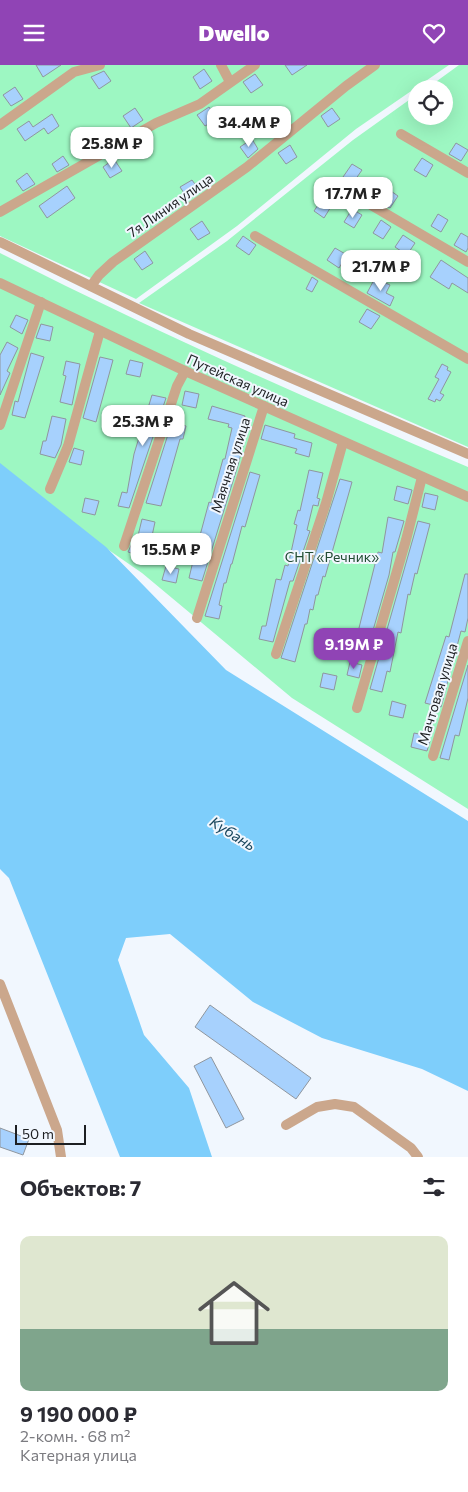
<!DOCTYPE html>
<html lang="ru">
<meta charset="utf-8">
<style>
:root{--surface:#fff;--page:#f7f7f7;--text:#2b2b33;--muted:#7c7c81;--accent:#9044b5}
body{margin:0;font-family:Commissioner,sans-serif;background:var(--page);color:var(--text);height:100vh;display:flex;flex-direction:column;font-size:19px;white-space:nowrap}
*{box-sizing:border-box;margin:0}
p{font-size:16px;color:var(--muted)}
.icon{flex:none;width:28px;height:28px;fill:none;stroke:currentColor;stroke-width:2;stroke-linecap:round;stroke-linejoin:round}
.map{position:relative;height:1092px;overflow:hidden}
.side{display:flex;flex-direction:column;background:var(--surface);flex:1}
.side>*{flex:none}
.fabs{position:absolute;left:408px;top:15px;display:grid;gap:10px}
.fabs a{display:grid;place-items:center;width:45px;height:45px;border-radius:50%;background:var(--surface);box-shadow:0 5px 20px #0002;font-size:25px}
.scale{position:absolute;left:15px;bottom:12px;width:71px;box-sizing:border-box;padding-left:5px;border:2px solid #1d1f22;border-top:0;font-size:14px;line-height:18px;white-space:nowrap;color:#1d1f22;-webkit-text-stroke:4px #f1f7fe;paint-order:stroke}
.price{position:absolute;translate:-50% -42px;padding:0 11px;border-radius:10px;background:#fff;color:#222;font-size:16px;line-height:32px;filter:drop-shadow(0 1px 2px #0008)}
.price::after{content:'';position:absolute;left:50%;top:30px;width:15px;height:11px;margin-left:-8px;background:inherit;clip-path:polygon(0 0,100% 0,50% 100%)}
.price.selected{background:var(--accent);color:#fff}
ul{padding:0;list-style:none}
li{display:grid;align-content:center;gap:10px;height:265px;padding:0 20px}
li span{display:grid;place-items:center;height:155px;border-radius:10px;color:#555}
li>.icon{margin-inline-start:auto}
span .icon{width:90px;height:90px;fill:#fffc;stroke-width:1}
li b{font-size:21px}
h2{display:flex;justify-content:space-between;align-items:center;height:60px;padding:0 20px;font-size:21px}
header{display:flex;justify-content:space-between;align-items:center;height:65px;padding:0 20px;background:var(--accent);color:#fff;font-size:22px;font-weight:800}
.map>svg:first-child{display:block}
.green{fill:#9df7c2}
.water{fill:#7ecefb}
.building{fill:#a7d1fd;stroke:#8f969e}
.lines{fill:none;stroke-linecap:round;stroke-linejoin:round}
.minor{stroke:#cba78c;stroke-width:10}
.labels{text-anchor:middle;dominant-baseline:central;stroke-width:4;stroke-linejoin:round;paint-order:stroke}
.street-label{font-size:14px;fill:#1d1f22;stroke:#f1f7fe}
.park-label{font-size:14px;fill:#224c34;stroke:#f1f7fe}
.water-label{font-size:15px;font-style:italic;fill:#19465d;stroke:#f1f7fe}
</style>
<header><svg class="icon" aria-label="menu" viewBox="0 0 24 24"><path d="M4 6h16M4 12h16M4 18h16"/></svg>Dwello<svg class="icon" aria-label="heart" viewBox="0 0 24 24"><path d="M12 20l-8-8c-3-5 5-10 8-4 3-6 11-1 8 4z"/></svg></header>
<div class="map">
<svg width="468" height="1092" viewBox="0 0 468 1092">
<rect width="100%" height="100%" fill="#f1f7fe"/>
<g class="green">
<polygon points="0,0 449,0 356,64 237,161 136,234 0,171"/>
<polygon points="459,0 468,0 468,382 139,238 227,176 353,75 416,30 416,51 444,51 444,24 426,24"/>
<path d="M0,188C153,266 310,335 468,402V744L292,633L142,508L0,410Z"/>
</g>
<polygon class="water" points="0,398 106,482 226,605 468,756 468,1026 422,1004 322,973 253,937 170,869 126,873 118,895 144,970 189,1023 212,1092 120,1092 9,813 0,804"/>
<g class="building">
<polygon points="36,0 61,0 43,12"/>
<polygon points="285,0 307,0 292,10"/>
<polygon points="204,4 212,16 200,24 193,12"/>
<polygon points="104,6 111,16 99,24 91,12"/>
<polygon points="255,9 263,20 251,28 243,17"/>
<polygon points="15,22 23,34 11,41 3,30"/>
<polygon points="209,42 217,54 205,61 197,50"/>
<polygon points="135,43 143,55 131,63 123,51"/>
<polygon points="332,43 340,54 328,62 321,51"/>
<polygon points="52,49 59,61 48,69 44,63 25,76 17,64 29,56 33,62"/>
<polygon points="145,72 152,82 140,90 133,79"/>
<polygon points="252,74 258,84 248,93 240,82"/>
<polygon points="456,78 468,85 461,96 449,89"/>
<polygon points="290,80 297,92 286,99 278,88"/>
<polygon points="63,91 69,100 57,107 52,99"/>
<polygon points="422,93 433,100 426,112 414,105"/>
<polygon points="114,94 122,106 110,113 103,102"/>
<polygon points="352,99 362,105 353,118 343,112"/>
<polygon points="27,108 35,119 23,126 16,116"/>
<polygon points="192,115 200,126 188,134 180,122"/>
<polygon points="67,121 75,133 47,153 39,141"/>
<polygon points="388,124 398,131 390,143 379,137"/>
<polygon points="322,134 332,140 324,153 314,146"/>
<polygon points="352,144 362,150 354,163 344,157"/>
<polygon points="438,149 448,155 441,167 431,161"/>
<polygon points="381,155 391,162 383,174 373,168"/>
<polygon points="202,156 210,168 198,175 190,164"/>
<polygon points="461,168 468,172 468,183 466,187 454,180"/>
<polygon points="403,170 415,178 407,190 395,182"/>
<polygon points="243,171 256,180 249,190 236,181"/>
<polygon points="335,183 347,190 339,203 327,195"/>
<polygon points="145,186 153,198 142,205 134,194"/>
<polygon points="441,195 468,213 468,228 452,218 449,224 430,212"/>
<polygon points="312,212 318,216 312,227 306,224"/>
<polygon points="375,213 390,220 386,228 394,232 390,241 367,228"/>
<polygon points="367,244 380,251 371,264 359,257"/>
<polygon points="16,250 28,255 22,269 10,262"/>
<polygon points="41,259 53,262 50,276 36,273"/>
<polygon points="7,277 18,283 7,306 10,308 0,330 0,290"/>
<polygon points="31,288 44,292 25,353 12,350 15,336 18,337"/>
<polygon points="100,292 113,295 96,357 83,353"/>
<polygon points="130,295 143,298 140,312 126,309"/>
<polygon points="66,296 80,299 72,340 60,337 66,311 63,310"/>
<polygon points="442,299 448,302 447,305 451,307 440,328 444,330 440,336 436,334 435,337 428,334 439,314 435,312"/>
<polygon points="185,326 199,329 196,343 182,340"/>
<polygon points="152,330 166,333 129,443 118,441 122,427 127,428 134,389"/>
<polygon points="212,341 245,351 239,376 244,377 238,400 202,516 189,513 194,492 192,491 195,477 198,478 209,437 211,438 223,394 225,394 232,363 228,362 229,359 208,354"/>
<polygon points="52,351 66,354 61,380 55,393 40,389 43,376 46,376"/>
<polygon points="172,357 186,361 183,374 180,374 161,441 146,438"/>
<polygon points="265,360 295,369 294,373 312,378 309,392 295,388 297,384 261,374"/>
<polygon points="74,383 84,386 81,400 69,397"/>
<polygon points="309,405 323,408 317,433 320,434 319,436 318,441 313,440 307,465 310,466 293,516 290,516 273,577 259,574 262,561 266,561 276,514 281,515 285,500 288,501 297,460 294,459 298,445 300,446"/>
<polygon points="250,407 260,410 245,462 242,461 232,499 231,499 226,518 224,518 219,540 222,541 219,554 205,551"/>
<polygon points="340,414 352,417 325,512 323,511 318,530 316,530 313,545 310,544 307,559 305,559 295,597 281,593"/>
<polygon points="397,421 412,425 408,439 394,435"/>
<polygon points="425,428 438,431 435,445 422,442"/>
<polygon points="85,433 99,436 95,450 82,447"/>
<polygon points="388,452 404,456 395,487 393,487 389,510 367,586 354,583 378,487 382,488"/>
<polygon points="142,454 155,457 152,471 147,470 142,491 128,487 134,474 137,475"/>
<polygon points="418,456 430,459 417,509 415,508 410,530 408,529 401,568 398,567 390,607 387,606 382,627 370,624"/>
<polygon points="166,501 179,504 176,518 162,515"/>
<polygon points="465,509 468,509 468,553 465,567 461,566 441,642 425,638 446,571 449,572"/>
<polygon points="350,597 362,600 359,613 347,610"/>
<polygon points="468,600 468,633 459,671 455,670 449,695 440,693"/>
<polygon points="323,608 337,611 334,625 320,622"/>
<polygon points="392,636 406,640 403,653 389,650"/>
<polygon points="414,668 428,671 427,675 430,676 427,686 411,682"/>
<polygon points="210,940 311,1013 296,1034 195,962"/>
<polygon points="211,992 244,1054 226,1063 194,1001"/>
<polygon points="0,1063 29,1074 23,1090 0,1082"/>
</g>
<g class="lines">
<g class="minor">
<polyline points="221,0 230,17"/>
<polyline points="0,60 74,7 100,0"/>
<polyline points="401,69 468,108"/>
<polyline points="337,120 468,197"/>
<polyline points="0,147 156,58 200,39 255,0"/>
<polyline points="255,171 468,294"/>
<polyline points="0,177 189,269 468,389"/>
<polyline points="0,218 185,306 468,432"/>
<polyline points="91,221 99,210 113,197 247,102 346,21 375,0"/>
<polyline points="0,360 41,237"/>
<polyline points="50,424 68,381 100,266"/>
<polyline points="124,481 177,321 185,306"/>
<polyline points="197,553 264,341"/>
<polyline points="276,589 326,438 343,377"/>
<polyline points="357,643 406,475 422,412"/>
<polyline points="433,691 468,576"/>
<polyline points="0,919 57,1065 61,1092"/>
<polyline points="286,1060 317,1042 335,1039 354,1042 411,1083 418,1092"/>
</g>
</g>
<g class="labels">
<g class="street-label">
<text transform="translate(170 140) rotate(-35)">7я Линия улица</text>
<text transform="translate(238 315) rotate(24)">Путейская улица</text>
<text transform="translate(230 400) rotate(-72)">Маячная улица</text>
<text transform="translate(437 629) rotate(-73)">Мачтовая улица</text>
</g>
<g class="park-label">
<text x="332" y="491">СНТ «Речник»</text>
</g>
<g class="water-label">
<text transform="translate(233 768) rotate(32)">Кубань</text>
</g>
</g>
</svg>
<div class="fabs">
<a><svg class="icon" aria-label="locate" viewBox="0 0 24 24"><circle cx="12" cy="12" r="6"/><path d="M12 2v4M12 18v4M2 12h4M18 12h4"/></svg></a>
</div>
<div class="scale">50 m</div>
<b class="price" style="left:249px;top:83px">34.4M ₽</b>
<b class="price" style="left:112px;top:104px">25.8M ₽</b>
<b class="price" style="left:353px;top:154px">17.7M ₽</b>
<b class="price" style="left:381px;top:227px">21.7M ₽</b>
<b class="price" style="left:143px;top:382px">25.3M ₽</b>
<b class="price" style="left:171px;top:510px">15.5M ₽</b>
<b class="price selected" style="left:354px;top:605px">9.19M ₽</b>
</div>
<section class="side">
<h2>Объектов: 7<svg class="icon" aria-label="filters" viewBox="0 0 24 24"><path d="M4 7h16M4 17h16"/><circle cx="9" cy="7" r="2"/><circle cx="15" cy="17" r="2"/></svg></h2>
<ul>
<li><span style="background:linear-gradient(#dfe7d0 60%,#7fa58c 0)"><svg class="icon" aria-label="home" viewBox="0 0 24 24"><path d="M3 11l9-7 9 7M6 9v11h12V9"/></svg></span><div><b>9 190 000 ₽</b><p>2-комн. · 68 m²</p><p>Катерная улица</p></div></li>
</ul>
</section>
